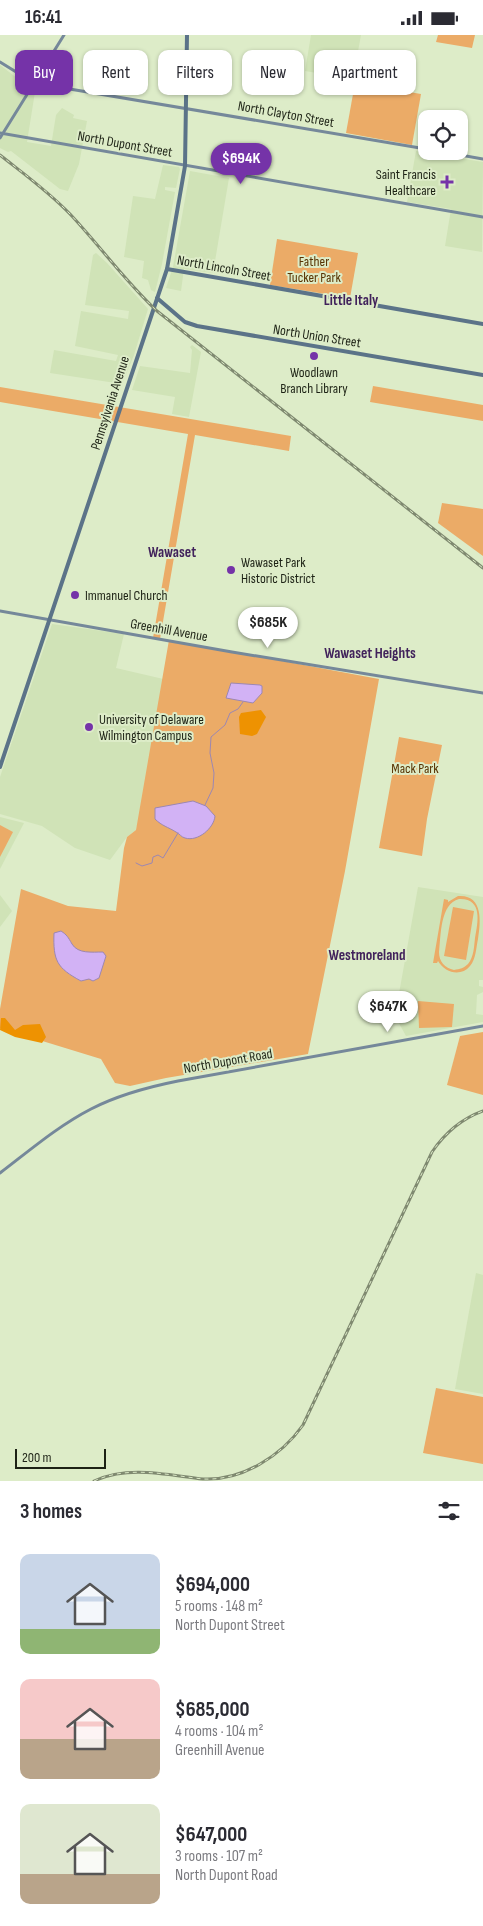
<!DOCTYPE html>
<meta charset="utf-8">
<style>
:root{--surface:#fff;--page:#f7f7f7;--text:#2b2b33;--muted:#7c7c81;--accent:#7533a8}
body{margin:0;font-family:"Sofia Sans Condensed",sans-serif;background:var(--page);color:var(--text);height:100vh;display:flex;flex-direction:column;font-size:19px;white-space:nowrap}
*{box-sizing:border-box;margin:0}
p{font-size:16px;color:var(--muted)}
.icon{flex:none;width:28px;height:28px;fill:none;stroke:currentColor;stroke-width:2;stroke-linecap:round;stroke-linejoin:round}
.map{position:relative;height:1446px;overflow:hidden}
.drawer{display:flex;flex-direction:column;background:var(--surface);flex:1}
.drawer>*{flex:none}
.top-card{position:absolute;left:15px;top:15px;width:454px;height:45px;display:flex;gap:10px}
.tools{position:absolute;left:418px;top:75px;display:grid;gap:10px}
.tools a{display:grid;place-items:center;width:50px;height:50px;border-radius:10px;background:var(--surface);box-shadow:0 1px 4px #0004;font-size:25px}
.scale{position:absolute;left:15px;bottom:12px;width:91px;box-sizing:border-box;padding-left:5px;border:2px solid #1d2215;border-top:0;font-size:14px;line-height:18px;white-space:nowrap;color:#1d2215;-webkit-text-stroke:4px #ddecc8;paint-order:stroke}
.price{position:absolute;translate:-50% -42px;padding:0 11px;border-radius:18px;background:#fff;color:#222;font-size:16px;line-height:32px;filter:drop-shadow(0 1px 2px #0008)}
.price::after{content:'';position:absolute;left:50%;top:30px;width:15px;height:11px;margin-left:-8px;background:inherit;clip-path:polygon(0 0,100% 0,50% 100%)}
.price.current{background:var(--accent);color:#fff}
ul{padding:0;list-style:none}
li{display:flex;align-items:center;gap:15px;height:125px;padding:0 20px}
li span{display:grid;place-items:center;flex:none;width:140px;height:100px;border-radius:10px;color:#555}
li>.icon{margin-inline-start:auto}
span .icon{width:60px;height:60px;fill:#fffc;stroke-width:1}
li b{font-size:21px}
h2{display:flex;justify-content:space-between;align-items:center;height:60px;padding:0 20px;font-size:21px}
.chip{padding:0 18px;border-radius:10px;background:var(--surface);box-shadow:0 1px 4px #0004;font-size:18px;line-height:45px}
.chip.current{background:var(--accent);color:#fff}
.status{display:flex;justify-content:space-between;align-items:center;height:35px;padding:0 25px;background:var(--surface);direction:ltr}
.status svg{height:14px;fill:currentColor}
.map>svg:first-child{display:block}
.built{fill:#d0e3b7}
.green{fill:#ebab67;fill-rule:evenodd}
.forest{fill:#ee9201}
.water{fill:#d2b2f5;stroke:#9c87b2}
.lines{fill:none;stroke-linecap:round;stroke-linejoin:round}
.stream{stroke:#9c87b2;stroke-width:1}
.secondary{stroke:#75889a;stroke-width:3}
.primary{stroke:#5b7388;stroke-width:4}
.rail-casing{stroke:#7f8970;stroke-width:3}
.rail{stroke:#ddecc8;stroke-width:1;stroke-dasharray:4;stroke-linecap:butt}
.poi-dot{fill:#7533a8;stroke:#ddecc8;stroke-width:2}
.labels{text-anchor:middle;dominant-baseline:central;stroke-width:4;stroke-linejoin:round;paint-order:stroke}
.street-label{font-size:14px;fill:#1d2215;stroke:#ddecc8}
.poi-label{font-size:14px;fill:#1d2215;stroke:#ddecc8;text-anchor:start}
.park-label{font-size:14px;fill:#573202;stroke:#ddecc8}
.neighbourhood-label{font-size:15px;font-weight:bold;fill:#41225b;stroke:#ddecc8}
</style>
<div class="status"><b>16:41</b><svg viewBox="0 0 49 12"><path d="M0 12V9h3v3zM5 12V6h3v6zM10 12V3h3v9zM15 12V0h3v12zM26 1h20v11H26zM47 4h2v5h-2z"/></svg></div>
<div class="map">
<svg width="483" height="1446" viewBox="0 0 483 1446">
<rect width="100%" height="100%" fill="#ddecc8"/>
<g class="built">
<polygon points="311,0 361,0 353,44 305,36"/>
<polygon points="0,30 35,57 27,107 51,111 56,80 62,73 74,80 73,83 87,86 79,129 68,156 60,154 11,116 8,117 0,113"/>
<polygon points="416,116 483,127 482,217 445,211 451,174 407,167"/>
<polygon points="163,130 179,132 180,134 176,153 165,152 165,155 175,157 162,229 155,257 151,255 148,245 142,243 144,226 124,222 133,161 155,164"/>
<polygon points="190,136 229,143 213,238 184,234 181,256 166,253 173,232"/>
<polygon points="96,218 107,228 148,274 134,320 122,349 50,338 54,315 116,326 118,320 75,311 81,276 128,284 129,276 85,270 93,220"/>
<polygon points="192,310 201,317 189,382 172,379 175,362 132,355 140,331 190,338 192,315 190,312"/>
<polygon points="52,589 124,599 116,633 172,646 136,795 127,802 110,825 75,813 42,791 0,779 0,742"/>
<polygon points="0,782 24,788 0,834"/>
<polygon points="418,852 483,862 483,945 479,945 479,951 483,952 483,957 477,960 476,979 483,980 483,987 406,1001 395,981"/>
<polygon points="0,860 12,876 0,892"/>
<polygon points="476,1238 483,1240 483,1359 455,1354"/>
</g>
<g class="green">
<polygon points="438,0 475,0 472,13 436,7"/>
<polygon points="355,48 421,59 412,110 346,98"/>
<polygon points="277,204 358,218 350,263 270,250"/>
<polygon points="373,351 483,370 483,386 370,367"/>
<polygon points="0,352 291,401 289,416 195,400 160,604 153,603 188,399 0,367"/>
<polygon points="442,468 483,474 483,521 438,488"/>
<polygon points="169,605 379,644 345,836 308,1019 166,1043 130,1051 115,1048 101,1024 0,993 0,974 21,854 68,871 116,876 124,813 127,802 136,795"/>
<polygon points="399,702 442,710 427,784 422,821 379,813"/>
<polygon points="0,790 13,797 0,822"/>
<path d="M458,861C483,859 481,886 478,904C476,913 476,924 470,931C461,942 445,938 438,926L437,928H433L444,864L448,865V867ZM459,864C483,863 478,887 475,903C474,911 474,922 468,929C464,933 460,934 454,935C445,933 439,927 439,917C441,900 440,869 459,864Z"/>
<polygon points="453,872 474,876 466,925 444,921"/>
<polygon points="418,966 454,969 452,992 419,993"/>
<polygon points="483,997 483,1060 447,1050 460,1001"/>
<polygon points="436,1353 483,1362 483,1429 423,1418"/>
</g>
<g class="forest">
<polygon points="261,675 266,682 257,699 252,701 240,699 239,682 241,678"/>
<polygon points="1,983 5,983 15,995 23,990 40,989 46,1002 42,1008 15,1002 0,995"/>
</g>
<g class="water">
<polygon points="231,648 260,650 262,651 262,658 253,668 226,663"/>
<path d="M193,766L206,771L215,781C214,793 198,807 185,803C181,802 180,799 176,797C168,792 162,791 155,784V773Z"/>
<path d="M61,896C67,900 68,902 72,909C78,919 92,917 103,917L106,921L99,943L93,946L89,944L81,946C57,933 53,926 54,898Z"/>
</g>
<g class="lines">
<g class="stream">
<polyline points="205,770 213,753 214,738 210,718 211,702 225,690 230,678 238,674 243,667"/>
<polyline points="136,828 142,831 152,828 153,822 158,820 163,823 178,798"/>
</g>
<g class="secondary">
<polyline points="0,27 34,48 426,114"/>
<polyline points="0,98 483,182"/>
<polyline points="0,103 64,0"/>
<polyline points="438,116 483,124"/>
<polyline points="0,576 232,617 483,658"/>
<path d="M0,1138C29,1116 58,1091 91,1074C118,1060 148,1052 178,1046L483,991"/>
</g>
<g class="primary">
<polyline points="167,234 483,289"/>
<polyline points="157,263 185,287 197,291 483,340"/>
<polyline points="0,732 167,234 185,131 187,0"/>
</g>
<g class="rail-casing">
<g id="rail">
<path d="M0,120C24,139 49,157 70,179C100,211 125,246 157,276L483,533"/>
<path d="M94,1446C129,1430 167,1440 203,1444C243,1446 282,1420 303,1390L432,1117C445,1098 461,1084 483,1076"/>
</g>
</g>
<use href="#rail" class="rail"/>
</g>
<g class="poi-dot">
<path d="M444.5 139.5h5v5h5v5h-5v5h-5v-5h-5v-5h5z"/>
<circle cx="314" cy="321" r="5"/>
<circle cx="231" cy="535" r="5"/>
<circle cx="75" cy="560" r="5"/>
<circle cx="89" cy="692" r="5"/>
</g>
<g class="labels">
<g class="street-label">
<text transform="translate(286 79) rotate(10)">North Clayton Street</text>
<text transform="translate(125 109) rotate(10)">North Dupont Street</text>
<text transform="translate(224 233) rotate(10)">North Lincoln Street</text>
<text transform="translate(317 301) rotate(9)">North Union Street</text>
<text transform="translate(110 368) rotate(-72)">Pennsylvania Avenue</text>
<text transform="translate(169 595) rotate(10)">Greenhill Avenue</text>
<text transform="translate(228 1026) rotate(-10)">North Dupont Road</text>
</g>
<g class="poi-label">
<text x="436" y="139" text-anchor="end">Saint Francis<tspan x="436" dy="16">Healthcare</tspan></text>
<text x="314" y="337" text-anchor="middle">Woodlawn<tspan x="314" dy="16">Branch Library</tspan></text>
<text x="241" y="527">Wawaset Park<tspan x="241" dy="16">Historic District</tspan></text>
<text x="85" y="560">Immanuel Church</text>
<text x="99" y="684">University of Delaware<tspan x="99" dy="16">Wilmington Campus</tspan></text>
</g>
<g class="park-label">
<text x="314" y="226">Father<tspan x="314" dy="16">Tucker Park</tspan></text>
<text x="415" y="733">Mack Park</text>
</g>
<g class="neighbourhood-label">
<text x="351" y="265">Little Italy</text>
<text x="172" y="517">Wawaset</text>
<text x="370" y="618">Wawaset Heights</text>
<text x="367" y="920">Westmoreland</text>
</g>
</g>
</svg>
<div class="tools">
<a><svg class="icon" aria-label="locate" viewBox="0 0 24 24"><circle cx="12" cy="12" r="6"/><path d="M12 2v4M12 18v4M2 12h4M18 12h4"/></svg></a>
</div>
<div class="scale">200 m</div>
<b class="price current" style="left:241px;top:150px">$694K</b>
<b class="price" style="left:268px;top:614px">$685K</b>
<b class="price" style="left:388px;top:998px">$647K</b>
<div class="top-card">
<a class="chip current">Buy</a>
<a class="chip">Rent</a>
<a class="chip">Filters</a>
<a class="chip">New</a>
<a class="chip">Apartment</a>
</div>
</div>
<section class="drawer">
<h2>3 homes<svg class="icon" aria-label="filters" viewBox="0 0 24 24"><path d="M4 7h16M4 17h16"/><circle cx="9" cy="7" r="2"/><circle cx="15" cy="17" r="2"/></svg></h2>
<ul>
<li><span style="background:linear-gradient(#c9d6e8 75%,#8fb573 0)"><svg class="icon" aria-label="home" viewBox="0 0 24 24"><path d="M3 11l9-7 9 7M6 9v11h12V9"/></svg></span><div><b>$694,000</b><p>5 rooms · 148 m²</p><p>North Dupont Street</p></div></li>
<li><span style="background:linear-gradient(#f6c9c9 60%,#b9a48a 0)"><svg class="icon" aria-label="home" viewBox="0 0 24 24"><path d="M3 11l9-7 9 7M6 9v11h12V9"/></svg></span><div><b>$685,000</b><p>4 rooms · 104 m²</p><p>Greenhill Avenue</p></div></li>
<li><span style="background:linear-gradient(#dfe7d0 70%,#b9a48a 0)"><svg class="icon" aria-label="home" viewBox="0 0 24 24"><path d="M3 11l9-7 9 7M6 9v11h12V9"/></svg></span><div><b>$647,000</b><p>3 rooms · 107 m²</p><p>North Dupont Road</p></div></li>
</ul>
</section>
